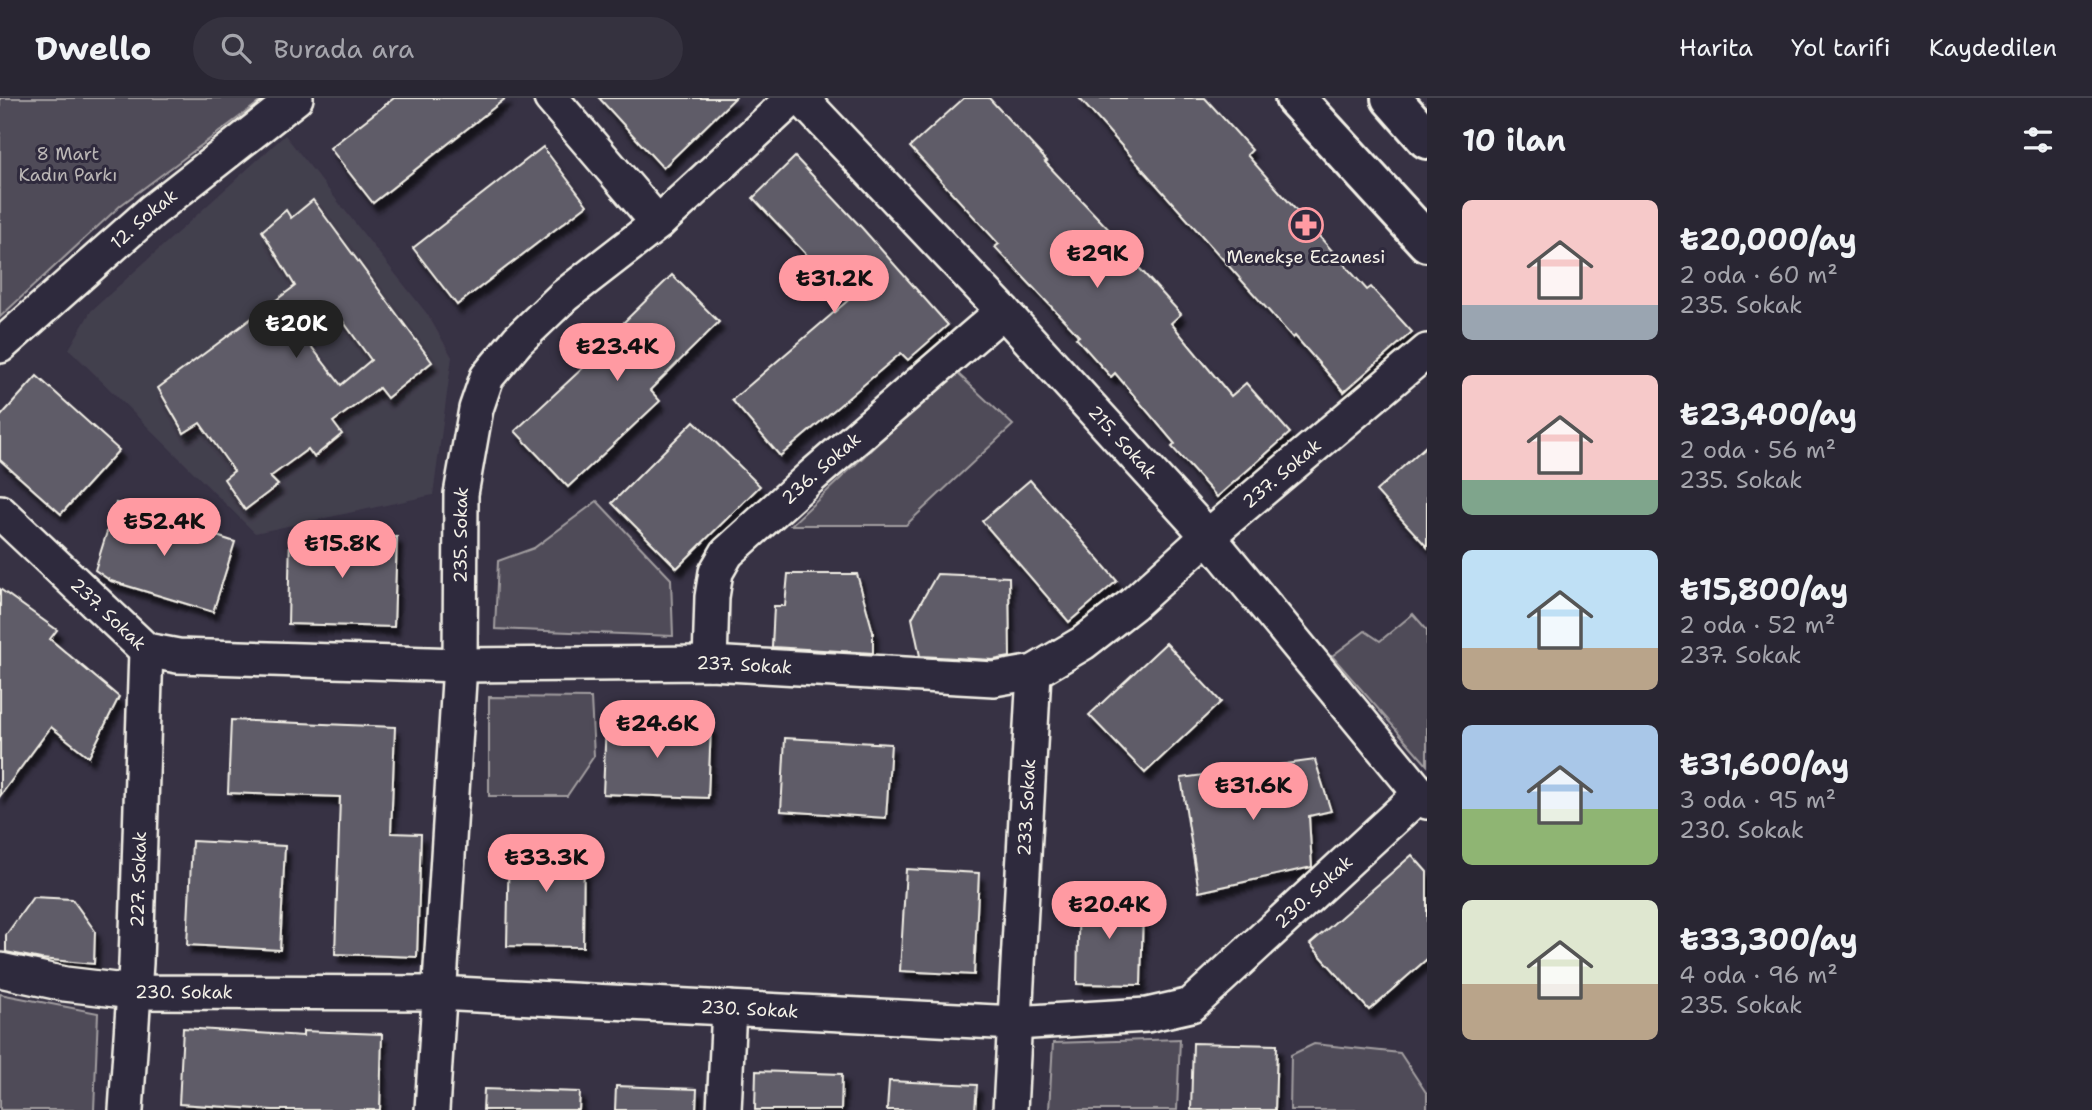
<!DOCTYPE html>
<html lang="tr">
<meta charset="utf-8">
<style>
:root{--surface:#292633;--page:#35323f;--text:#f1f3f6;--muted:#a5a5ac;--line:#45434e;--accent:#ff9aa2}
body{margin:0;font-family:"Shantell Sans",sans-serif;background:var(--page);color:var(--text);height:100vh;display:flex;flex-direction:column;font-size:26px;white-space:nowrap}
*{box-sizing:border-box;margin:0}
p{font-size:23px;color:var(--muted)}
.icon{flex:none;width:38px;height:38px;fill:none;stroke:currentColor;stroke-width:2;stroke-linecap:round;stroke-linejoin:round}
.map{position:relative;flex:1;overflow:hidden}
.side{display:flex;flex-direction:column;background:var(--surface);width:665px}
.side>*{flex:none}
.price{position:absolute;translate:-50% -60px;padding:0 16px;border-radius:24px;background:var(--accent);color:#111;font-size:23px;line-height:46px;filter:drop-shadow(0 2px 4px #0008)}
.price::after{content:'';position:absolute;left:50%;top:42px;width:21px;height:16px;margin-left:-10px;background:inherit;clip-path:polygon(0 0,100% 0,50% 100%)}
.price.current{background:#222;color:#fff}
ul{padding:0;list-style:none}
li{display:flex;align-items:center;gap:21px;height:175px;padding:0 35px}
li span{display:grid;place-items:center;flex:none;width:196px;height:140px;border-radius:10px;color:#555}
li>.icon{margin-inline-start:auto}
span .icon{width:84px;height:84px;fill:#fffc;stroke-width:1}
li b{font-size:30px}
h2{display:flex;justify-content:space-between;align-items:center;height:84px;padding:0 35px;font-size:30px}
header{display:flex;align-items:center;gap:42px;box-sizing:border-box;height:98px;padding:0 35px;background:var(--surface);border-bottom:2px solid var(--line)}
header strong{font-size:33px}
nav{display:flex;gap:38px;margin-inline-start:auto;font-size:24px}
.search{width:490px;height:63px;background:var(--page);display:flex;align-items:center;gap:18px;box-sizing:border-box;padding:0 24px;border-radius:38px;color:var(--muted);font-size:26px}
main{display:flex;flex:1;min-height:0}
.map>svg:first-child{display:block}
.built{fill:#433f4e}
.green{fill:#504b59;stroke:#a29ea0;stroke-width:2}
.building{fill:#5f5c67;stroke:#f4f1e8;stroke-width:2;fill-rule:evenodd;filter:url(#shadow)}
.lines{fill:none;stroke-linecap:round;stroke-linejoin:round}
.minor-casing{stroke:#f4f1e8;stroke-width:38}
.major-casing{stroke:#f4f1e8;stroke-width:44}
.minor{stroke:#2f2a3d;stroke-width:33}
.major{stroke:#2f2a3d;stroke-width:38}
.labels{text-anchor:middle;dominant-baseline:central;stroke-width:6;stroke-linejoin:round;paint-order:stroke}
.park-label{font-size:18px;fill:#bbb7b6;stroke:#2f2a3d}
.street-label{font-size:18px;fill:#f4f1e8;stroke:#2f2a3d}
.poi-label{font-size:18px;fill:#f4f1e8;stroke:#2f2a3d}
</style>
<header>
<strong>Dwello</strong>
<div class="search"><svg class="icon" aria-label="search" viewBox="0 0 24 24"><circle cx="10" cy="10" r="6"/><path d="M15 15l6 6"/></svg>Burada ara</div>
<nav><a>Harita</a><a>Yol tarifi</a><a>Kaydedilen</a></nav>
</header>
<main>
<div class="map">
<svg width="1427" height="1012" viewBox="0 0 1427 1012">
<defs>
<filter id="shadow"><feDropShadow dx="4.5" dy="8" stdDeviation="2" flood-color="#0009"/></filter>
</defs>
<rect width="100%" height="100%" fill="#373244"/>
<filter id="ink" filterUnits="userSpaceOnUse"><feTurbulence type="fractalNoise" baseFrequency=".0143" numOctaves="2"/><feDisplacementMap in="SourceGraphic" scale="14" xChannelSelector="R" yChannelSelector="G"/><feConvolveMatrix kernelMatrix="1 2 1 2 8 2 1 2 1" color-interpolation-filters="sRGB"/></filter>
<g filter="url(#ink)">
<polygon class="built" points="285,37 428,217 452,259 433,397 255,435 69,251 91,213"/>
<g class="green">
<polygon points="0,0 265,0 121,107 0,219"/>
<polygon points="955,273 1013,327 906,427 791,427"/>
<polygon points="597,403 671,481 673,538 495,531 498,463 534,450"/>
<polygon points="1413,516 1427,532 1427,667 1332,558 1365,533 1380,543"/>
<polygon points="489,599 591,600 594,658 567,698 489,698"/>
<polygon points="0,896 98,915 94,1012 0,1012"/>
<polygon points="1180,941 1177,1012 1049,1012 1053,945"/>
<polygon points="1314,946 1400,955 1427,996 1427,1012 1290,1012 1291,957"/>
</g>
<g class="building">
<polygon points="394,0 506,0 373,105 330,50"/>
<polygon points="599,0 735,0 663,70"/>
<polygon points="964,0 989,0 1047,63 1045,64 1134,158 1131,161 1181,216 1171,225 1231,298 1246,285 1290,335 1217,399 1172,349 1175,346 1115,275 1111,279 1076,240 1079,238 995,149 999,146 910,49"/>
<polygon points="1079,0 1205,0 1252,52 1247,57 1367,192 1371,189 1412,234 1344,294 1295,238 1293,240"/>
<polygon points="543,49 587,107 457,207 413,150"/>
<polygon points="795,59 862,130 948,227 908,262 901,255 780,358 732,302 852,199 825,168 821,172 753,100"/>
<path d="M313,102L432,264L387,300L379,290L333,324L342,336L314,359L308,351L270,379L278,387L245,412L224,381L234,373L200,325L184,335L158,290L295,188L262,133L286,112L291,120ZM340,219L371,262L341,287L307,243Z"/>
<polygon points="672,177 719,224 650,292 660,303 568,389 515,333 628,228 624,224"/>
<polygon points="37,278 119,352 61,416 0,362 0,319"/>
<polygon points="694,323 760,388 677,470 612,405"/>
<polygon points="1427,347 1427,449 1376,393"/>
<polygon points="1030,382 1117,483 1069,524 982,423"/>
<polygon points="116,405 235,444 213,514 111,483 95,472"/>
<polygon points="290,436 397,439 394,529 288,526"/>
<polygon points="788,476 857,476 873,534 873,555 772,549 774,508 785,508"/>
<polygon points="937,476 1009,479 1010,559 993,562 920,558 912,520"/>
<polygon points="0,491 57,532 50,541 119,599 89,659 51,629 0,698"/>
<polygon points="1166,545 1221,604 1145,675 1089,617"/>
<polygon points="231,622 395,629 391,735 421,736 417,859 335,856 340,699 228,695"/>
<polygon points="606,623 711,628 708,700 603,696"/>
<polygon points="785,640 891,646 886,720 781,713"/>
<polygon points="1315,662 1331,713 1309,718 1312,769 1199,794 1181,680"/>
<polygon points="192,743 285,748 280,852 187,847"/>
<polygon points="509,743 584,744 583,849 507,848"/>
<polygon points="1412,757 1427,774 1427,861 1369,912 1310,846"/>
<polygon points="906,771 979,775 974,877 900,873"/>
<polygon points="1079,794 1123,796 1127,811 1143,811 1141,887 1077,886"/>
<polygon points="33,799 72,801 95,833 94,866 41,861 6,854 6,837"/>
<polygon points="183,930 303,938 303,933 382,936 380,1012 273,1012 179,1006"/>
<polygon points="1193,945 1277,947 1275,1012 1191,1012"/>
<polygon points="756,973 842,976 841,1012 755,1012"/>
<polygon points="889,983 977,987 975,1012 887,1012"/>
<polygon points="616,988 697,991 696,1012 615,1012"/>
<polygon points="484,991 580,994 579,1012 483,1012"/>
</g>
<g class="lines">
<g class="minor-casing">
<g id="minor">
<polyline points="551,0 658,125"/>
<path id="s1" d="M801,0L1003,213L1208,438L1427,704"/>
<path id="s2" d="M0,248L152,113L296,0"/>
<path id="s3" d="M0,414L146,552L178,558L460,567L710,565L994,581L1034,574L1083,545L1133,506L1208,438L1427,253"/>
<path id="s4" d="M710,565L712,499L716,474L727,455L812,378L1003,213"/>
<path id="s5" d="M0,872L65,886L133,894L438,895L1015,925L1147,917L1191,907L1420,696"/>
<path id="s6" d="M126,1012L136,865L146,552"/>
<path id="s7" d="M432,1012L460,567L461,396L476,311L487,279L518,242L564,198L658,125L793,0"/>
<polyline points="724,1012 729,910"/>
<path id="s8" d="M1010,1012L1034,574"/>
</g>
</g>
<g class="major-casing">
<g id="major">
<polyline points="1295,0 1427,144"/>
<polyline points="1391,0 1427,41"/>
</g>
</g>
<use href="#minor" class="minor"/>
<use href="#major" class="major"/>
</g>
</g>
<defs>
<g id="pharmacy-ring" transform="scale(1.75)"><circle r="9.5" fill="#2f2a3d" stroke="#ff9aa2" stroke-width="1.5"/><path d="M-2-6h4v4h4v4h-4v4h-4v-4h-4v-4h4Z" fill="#ff9aa2"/></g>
</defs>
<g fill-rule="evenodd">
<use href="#pharmacy-ring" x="1306" y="127"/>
</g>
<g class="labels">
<g class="park-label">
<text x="68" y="56">8 Mart<tspan x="68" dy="21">Kadın Parkı</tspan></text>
</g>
<g class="street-label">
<text stroke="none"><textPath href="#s2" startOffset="192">12. Sokak</textPath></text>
<text stroke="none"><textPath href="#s1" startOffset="471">215. Sokak</textPath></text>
<text stroke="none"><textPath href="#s4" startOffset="240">236. Sokak</textPath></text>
<text stroke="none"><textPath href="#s3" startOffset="1409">237. Sokak</textPath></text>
<text stroke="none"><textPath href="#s7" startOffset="576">235. Sokak</textPath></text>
<text stroke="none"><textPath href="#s3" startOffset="149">237. Sokak</textPath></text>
<text stroke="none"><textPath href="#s3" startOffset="800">237. Sokak</textPath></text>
<text stroke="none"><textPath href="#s8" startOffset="303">233. Sokak</textPath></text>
<text stroke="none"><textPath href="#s6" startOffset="231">227. Sokak</textPath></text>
<text stroke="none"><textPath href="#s5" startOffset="1362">230. Sokak</textPath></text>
<text stroke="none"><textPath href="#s5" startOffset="186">230. Sokak</textPath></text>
<text stroke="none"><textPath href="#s5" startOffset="752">230. Sokak</textPath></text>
</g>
<g class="poi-label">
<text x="1306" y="159">Menekşe Eczanesi</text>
</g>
</g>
</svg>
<b class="price" style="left:1097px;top:192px">₺29K</b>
<b class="price" style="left:834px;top:217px">₺31.2K</b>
<b class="price current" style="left:296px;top:262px">₺20K</b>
<b class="price" style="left:617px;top:285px">₺23.4K</b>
<b class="price" style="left:164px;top:460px">₺52.4K</b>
<b class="price" style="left:342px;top:482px">₺15.8K</b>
<b class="price" style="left:657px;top:662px">₺24.6K</b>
<b class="price" style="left:1253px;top:724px">₺31.6K</b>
<b class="price" style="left:546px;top:796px">₺33.3K</b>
<b class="price" style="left:1109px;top:843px">₺20.4K</b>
</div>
<section class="side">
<h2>10 ilan<svg class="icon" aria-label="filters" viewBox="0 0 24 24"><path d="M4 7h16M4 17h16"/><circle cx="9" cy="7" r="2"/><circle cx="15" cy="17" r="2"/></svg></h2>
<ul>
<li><span style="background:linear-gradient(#f6c9c9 75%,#9aa5b1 0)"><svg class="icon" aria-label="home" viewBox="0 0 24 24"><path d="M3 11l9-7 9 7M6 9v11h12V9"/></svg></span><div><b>₺20,000/ay</b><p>2 oda · 60 m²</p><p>235. Sokak</p></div></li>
<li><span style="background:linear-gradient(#f6c9c9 75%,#7fa58c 0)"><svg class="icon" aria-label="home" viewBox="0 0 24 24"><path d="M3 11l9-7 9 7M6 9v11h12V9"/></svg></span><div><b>₺23,400/ay</b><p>2 oda · 56 m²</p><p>235. Sokak</p></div></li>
<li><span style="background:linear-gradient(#bfe0f5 70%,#b9a48a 0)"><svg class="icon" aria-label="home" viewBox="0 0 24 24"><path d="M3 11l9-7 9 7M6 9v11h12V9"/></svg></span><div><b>₺15,800/ay</b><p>2 oda · 52 m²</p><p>237. Sokak</p></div></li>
<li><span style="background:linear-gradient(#a9c7e8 60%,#8fb573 0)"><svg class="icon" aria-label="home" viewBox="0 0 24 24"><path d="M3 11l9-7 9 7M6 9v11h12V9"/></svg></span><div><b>₺31,600/ay</b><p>3 oda · 95 m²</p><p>230. Sokak</p></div></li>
<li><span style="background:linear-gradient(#dfe7d0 60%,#b9a48a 0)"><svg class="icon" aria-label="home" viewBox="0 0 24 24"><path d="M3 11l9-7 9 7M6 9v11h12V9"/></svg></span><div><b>₺33,300/ay</b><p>4 oda · 96 m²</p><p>235. Sokak</p></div></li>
</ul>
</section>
</main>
